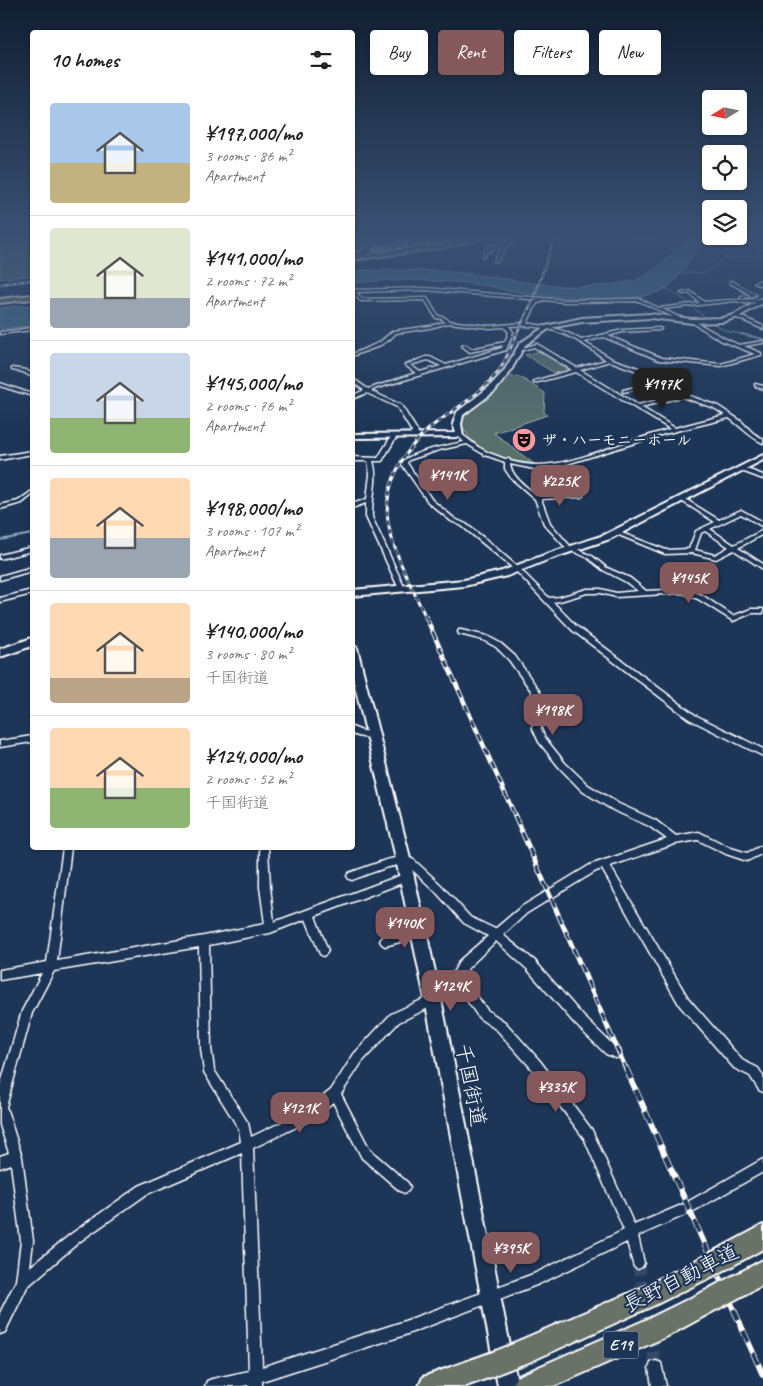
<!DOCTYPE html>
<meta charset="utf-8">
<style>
:root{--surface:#fff;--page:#f6f6f6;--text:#222;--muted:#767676;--line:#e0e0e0;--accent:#85585c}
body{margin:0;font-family:Caveat,"Klee One",sans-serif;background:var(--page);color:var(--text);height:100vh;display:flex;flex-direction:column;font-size:19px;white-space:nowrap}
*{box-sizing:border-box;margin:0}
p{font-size:16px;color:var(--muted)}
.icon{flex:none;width:28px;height:28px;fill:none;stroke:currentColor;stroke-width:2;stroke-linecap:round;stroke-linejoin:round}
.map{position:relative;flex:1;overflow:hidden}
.drawer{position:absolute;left:30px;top:30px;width:325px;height:820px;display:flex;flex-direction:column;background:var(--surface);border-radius:5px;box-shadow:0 1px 4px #0004}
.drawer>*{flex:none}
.guide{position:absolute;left:370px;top:30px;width:318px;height:45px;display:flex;gap:10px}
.needle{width:32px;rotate:260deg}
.fabs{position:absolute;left:702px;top:90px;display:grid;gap:10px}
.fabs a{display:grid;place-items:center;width:45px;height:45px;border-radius:5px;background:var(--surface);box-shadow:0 1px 4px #0004;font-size:25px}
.price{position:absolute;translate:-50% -42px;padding:0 11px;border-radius:10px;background:var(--accent);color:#fff;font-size:16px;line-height:32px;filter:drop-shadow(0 1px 2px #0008)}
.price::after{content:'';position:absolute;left:50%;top:30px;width:15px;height:11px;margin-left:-8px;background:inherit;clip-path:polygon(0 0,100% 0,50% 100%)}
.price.selected{background:#222;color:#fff}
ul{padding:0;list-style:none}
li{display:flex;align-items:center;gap:15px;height:125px;padding:0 20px}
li+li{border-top:1px solid var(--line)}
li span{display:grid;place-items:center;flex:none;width:140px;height:100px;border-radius:5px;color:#555}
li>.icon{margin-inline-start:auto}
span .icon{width:60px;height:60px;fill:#fffc;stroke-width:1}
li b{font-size:21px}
h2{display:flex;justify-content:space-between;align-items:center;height:60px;padding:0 20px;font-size:21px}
.pill{padding:0 18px;border-radius:5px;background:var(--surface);box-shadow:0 1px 4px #0004;font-size:18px;line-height:45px}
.pill.selected{background:var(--accent);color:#fff}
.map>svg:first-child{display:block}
.green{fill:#58706c;stroke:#acb8b6}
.water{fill:#426e88;stroke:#8ea8b8}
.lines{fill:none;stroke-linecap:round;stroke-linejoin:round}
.stream-far1{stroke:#8ea8b8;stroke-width:1}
.stream{stroke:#8ea8b8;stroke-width:2}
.street-tunnel{stroke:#344968;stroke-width:12;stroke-dasharray:12 6;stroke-linecap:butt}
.street-casing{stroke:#fff;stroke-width:3}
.secondary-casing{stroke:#fff;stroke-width:4}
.highway-casing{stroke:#fff;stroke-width:4}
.street{fill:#1d3557;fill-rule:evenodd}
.secondary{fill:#1d3557;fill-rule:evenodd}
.highway{fill:#6a7166;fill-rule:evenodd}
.rail-far4-casing{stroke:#fff;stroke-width:2.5}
.rail-far3-casing{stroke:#fff;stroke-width:3}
.rail-far2-casing{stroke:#fff;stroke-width:4.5}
.rail-far1-casing{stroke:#fff;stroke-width:5}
.rail-casing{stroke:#fff;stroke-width:6}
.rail-far4{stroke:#1d3557;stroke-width:1;stroke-dasharray:4;stroke-linecap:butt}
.rail-far3{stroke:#1d3557;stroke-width:2;stroke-dasharray:5;stroke-linecap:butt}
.rail-far2{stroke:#1d3557;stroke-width:2.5;stroke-dasharray:8;stroke-linecap:butt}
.rail-far1{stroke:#1d3557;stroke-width:3;stroke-dasharray:9;stroke-linecap:butt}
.rail{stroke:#1d3557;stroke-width:4.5;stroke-dasharray:12;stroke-linecap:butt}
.secondary-bridge-casing{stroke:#fff;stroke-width:8;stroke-linecap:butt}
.highway-bridge-casing{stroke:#fff;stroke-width:26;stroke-linecap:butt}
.secondary-bridge{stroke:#1d3557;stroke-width:5.5}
.highway-bridge{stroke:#6a7166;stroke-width:22}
.labels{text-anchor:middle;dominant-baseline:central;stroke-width:4.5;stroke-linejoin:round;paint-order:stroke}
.far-poi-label{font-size:15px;font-weight:bold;fill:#fff;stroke:#1d3557;text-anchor:start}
.shield{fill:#1d3557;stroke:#bbc2cd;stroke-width:1}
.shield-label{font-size:16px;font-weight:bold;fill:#fff}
.near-street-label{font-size:21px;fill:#fff;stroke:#1d3557}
</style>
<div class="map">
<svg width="763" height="1386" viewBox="0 0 763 1386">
<rect width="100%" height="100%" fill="#1d3557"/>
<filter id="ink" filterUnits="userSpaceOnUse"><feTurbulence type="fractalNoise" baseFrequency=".02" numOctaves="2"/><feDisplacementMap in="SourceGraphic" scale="10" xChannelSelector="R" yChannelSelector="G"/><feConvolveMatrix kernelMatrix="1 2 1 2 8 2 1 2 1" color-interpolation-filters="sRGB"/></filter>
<g filter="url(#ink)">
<g class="green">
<polygon points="0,236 32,236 32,275 0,279"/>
<polygon points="352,236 446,236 373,246 353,245"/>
<polygon points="541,351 570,368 570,370 556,374 525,355"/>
<path d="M510,376L520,377L545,393L544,412L547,415L494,433L534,464C505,460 472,453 461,423L467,413Z"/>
</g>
<g class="water">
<path d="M692,236H711C692,249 683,280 663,290C630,306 549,297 512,291C502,290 492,286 482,285C439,280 395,278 353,283V271C385,270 419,269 451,272C508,277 564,294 621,283C626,282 634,282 639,279C657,270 677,249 692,236Z"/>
<polygon points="32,305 32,326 0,329 0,308"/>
</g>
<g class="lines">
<g class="stream-far1">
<polyline points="728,259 763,254"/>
<polyline points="677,275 690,272 705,273 741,246 763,241"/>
<polyline points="664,287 682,298 708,320"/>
<polyline points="702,323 730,321 751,310"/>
<polyline points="714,324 726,331 746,335"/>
<polyline points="555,328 574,323"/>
<polyline points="28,331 32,332"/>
<polyline points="540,335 550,329"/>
</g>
<g class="stream">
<polyline points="741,334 763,339"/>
<polyline points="524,346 542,334"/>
<polyline points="484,357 509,350"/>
<polyline points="373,390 464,362"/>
<polyline points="352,400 369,392"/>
<polyline points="0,540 32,534"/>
</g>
<polyline class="street-tunnel" points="638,1263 656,1368"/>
<g class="street-casing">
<g id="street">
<polygon points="500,236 503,236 513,240 510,246 505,247 497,262 494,261 502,247 492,248 492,250 487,252 484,257 482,257 485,250 489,249 489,246 508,244 509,240"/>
<polygon points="631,236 648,237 659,236 648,239"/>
<polygon points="763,279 763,281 760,283 763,284 763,286 754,283"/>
<polygon points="730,281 732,281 756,295 741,299 741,297 751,295 730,283"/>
<path d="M425,288L565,300L640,299L659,308L700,303L689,293L683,294L681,293L690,291L704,302C724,300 742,299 762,300V302H761L744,303L736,301L662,309L681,318V320H680L639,301L565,302L542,300V302L537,303L527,323C547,326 564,329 581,340L622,330L660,328L661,329L659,330L622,332L608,336L662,358L721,364L755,354L722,341L691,322L690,321L692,320L726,339L739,345L763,341V343L744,346L761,353V355L721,366L659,360L604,337L584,342L612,359L641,369L684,394L718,406L741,421L753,433L763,439V443C749,437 741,426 729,418L664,434L564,465L544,469H534L510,464C512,478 528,488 538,496L583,494V496L581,497L541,499L550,523L570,546L592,556L607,568L630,578L646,591L685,589L702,595L733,616L751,609H763V613H752L733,621L698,599L683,593L616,597L601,593H587L560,601L553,602L576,626L695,715L763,749V756L689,719L572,630L515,570L462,526L451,521L428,502L401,463C410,452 449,445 464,442L457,435L460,433L478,447L489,453L505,459H509L510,461C545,471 574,460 607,449C628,442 649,435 670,429L576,372L534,383V381L572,370L534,347L518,351L516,350L537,344L577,368L606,360C594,351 580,341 566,335C548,327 528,325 509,326L513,332L506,350L377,388L371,391L401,405L418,432L415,437L410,436L412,432L397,407L367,393L352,399V396L364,390L352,382V378L368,389L416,373L405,365L426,357H430L446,365L502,348L503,345L470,352L462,346L466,345L471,349L505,342L509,332L504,327L490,328L449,323L430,328L396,333L389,340L377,347L352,356V354L367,348L380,342L393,331L430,326L445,322L442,319L436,318L425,300L361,301L352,293V290ZM425,290L540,300L534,301L523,323L490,326L449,321L444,317L438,316L427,298L362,299L356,292ZM428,360L441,366L420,372L410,365ZM610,361L637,371L657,382L623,390V392L661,385L678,395L638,405L580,370ZM682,397L714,408L725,415L675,428L641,407ZM467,444L485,455L505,462V469L511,478L535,499L544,524L566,548L588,558L603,570L626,582L638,591L616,593L601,589H587L560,597L549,598L519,568L489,542L466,524L455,519L432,500L407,463L409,460L439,450Z"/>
<polygon points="735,315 737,315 763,326 763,329 735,317"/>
<polygon points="32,328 32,330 0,334 0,332"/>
<polygon points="12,368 26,370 32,374 32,377 23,372 12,370"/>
<polygon points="0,383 32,394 32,396 0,386"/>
<polygon points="755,384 763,386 763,389 755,386"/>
<path d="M392,435L397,436L382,461H373C379,480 371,498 372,517L405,589L402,591L399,589L366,517V503L352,508V504L367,499L370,474L368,461H352V457L378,458Z"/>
<polygon points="32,451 32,454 0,460 0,456"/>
<polygon points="741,467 763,475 763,479 739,470 739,468"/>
<polygon points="32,491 32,495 22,503 0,509 0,505 18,501"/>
<path d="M682,497L719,520L741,510L763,522V527L741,514L710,529L734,545L763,530V534L738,548L763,564V569L734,550L716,559L692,553L665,554L614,533L617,531L619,532L666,550L689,549L696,531L715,522L680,500V498ZM705,531L729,547L715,555L695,550L701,533Z"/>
<polygon points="32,547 32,551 0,559 0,555"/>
<polygon points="32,567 32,571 0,580 0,576"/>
<polygon points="32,590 32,594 0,602 0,598"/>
<path d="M459,630H461L487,636L500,643L515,656L540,692L541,729L545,738L565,763L588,785L619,804L655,820L676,836L699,832L731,848L747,853L763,845V853L747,861L726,854L698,840L675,844L610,866L688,998L742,1060L758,1068L763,1076V1092L759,1090L750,1076L734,1068L680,1006L602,869L596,871L527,913L503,935L535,961L583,1016L614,1046L620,1049L621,1053L620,1057L616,1058L606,1054L575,1024L527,969L496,941L468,968L463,977L487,1010L505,1022L540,1061L592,1130L634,1225L684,1204L763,1159V1172L692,1212L638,1236L644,1263L642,1267L638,1269L634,1267L627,1242L539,1284L402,1336L262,1381V1386H248V1385L242,1386H205L207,1381L212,1379L249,1371L242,1153L147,1194L79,1242L27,1287L5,1332L0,1334V1313L16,1281L21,1241L11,1164L0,1168V1156L9,1153L0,1125V1087L22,1011L42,973L0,980V970L47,962L63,848H71L57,961L204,936L265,924L260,887V848H268L270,887L274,922L407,873L410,874L412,877L410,880L315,916L328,951L326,954L323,956L320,954L306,919L270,933L209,945L211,1048L214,1070L248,1123L251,1137L303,1112L331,1090L354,1054L391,1014L428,997L427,994L428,990L453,973L460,960L488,936L464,923L435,891L408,866C397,861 364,876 352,880L349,879L347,876L349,873L386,860L404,856L407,857L414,860L441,885L470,917L495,929L521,907L590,865L667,839L649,826L613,810L582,791L559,767L539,742L533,729L532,692L509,660L496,647L483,640L459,634L458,632ZM199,947L201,1048L204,1072L239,1129L241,1142L139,1186L71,1234L30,1267L33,1241L22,1157L6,1107L32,1013L54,971ZM456,984L479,1018L497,1030L532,1069L584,1138L624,1230L536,1273L402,1322L262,1367L253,1148L311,1120L333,1102L362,1158L400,1191L404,1193L408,1191L410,1187L408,1183L370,1150L341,1094L362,1062L399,1022L437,1004L438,1000L437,997Z"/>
<path d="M352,727L362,731L376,732L377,734L376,736C367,739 360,737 352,734Z"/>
<polygon points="32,736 32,742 0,747 0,741"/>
<polygon points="419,927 422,929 424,932 422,935 419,937 385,946 382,944 380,941 382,938 385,936"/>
<polygon points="656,1361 661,1363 666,1386 652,1386 649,1368 651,1363"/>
</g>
</g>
<g class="secondary-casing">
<g id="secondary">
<polygon points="456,236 467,236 369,252 366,250"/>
<polygon points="365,250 367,253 352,256 352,253"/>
<polygon points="763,298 763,303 738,317 722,322 692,323 650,318 582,322 550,328 525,345 510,372 495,391 463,415 461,424 463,437 352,438 352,434 456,433 453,424 457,412 489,387 504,371 520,343 546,326 582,318 650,314 692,319 722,318 734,315"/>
<polygon points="763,455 763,460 610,539 550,559 507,576 464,586 352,596 352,590 464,580 502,571 544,555 604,535"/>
<polygon points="32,638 32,646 0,657 0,649"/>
<polygon points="352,644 357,648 408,850 440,994 518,1386 498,1386 424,994 394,850 352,673"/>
</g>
</g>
<g class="highway-casing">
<g id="highway">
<polygon points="481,236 491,236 442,248 352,260 352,256 442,244"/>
<polygon points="32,295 32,299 0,303 0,299"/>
<polygon points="763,1225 763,1249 728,1268 720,1264 716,1256 720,1248"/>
<polygon points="701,1258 709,1262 713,1270 709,1278 657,1304 527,1363 518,1366 509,1363 506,1354 509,1345 641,1288"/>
<polygon points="763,1260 763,1285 741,1296 733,1292 729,1284 733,1276"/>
<polygon points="713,1287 721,1291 725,1299 721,1307 668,1336 554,1386 512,1386 516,1377 650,1318"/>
<polygon points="490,1353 499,1356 502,1365 499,1374 466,1386 419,1386 423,1377"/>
</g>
</g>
<use href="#street" class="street"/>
<use href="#secondary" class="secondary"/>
<use href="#highway" class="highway"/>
<g class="rail-far4-casing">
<g id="rail-far4">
<polyline points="352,252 420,245 473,236"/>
<polyline points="0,284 32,280"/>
<polyline points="516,335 533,300 555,236"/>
</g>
</g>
<g class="rail-far3-casing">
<path id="rail-far3" d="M426,618C413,589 396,559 389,527C381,489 402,451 431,427C454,409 480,395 498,372C506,361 511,346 517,334"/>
</g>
<g class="rail-far2-casing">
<polyline id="rail-far2" points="426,617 516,818"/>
</g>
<g class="rail-far1-casing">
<polyline id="rail-far1" points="515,816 626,1069"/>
</g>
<g class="rail-casing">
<polyline id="rail" points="626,1068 763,1375"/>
</g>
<use href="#rail-far4" class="rail-far4"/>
<use href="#rail-far3" class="rail-far3"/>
<use href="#rail-far2" class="rail-far2"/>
<use href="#rail-far1" class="rail-far1"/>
<use href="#rail" class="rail"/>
<g class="secondary-bridge-casing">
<polyline id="secondary-bridge" points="365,252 369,250"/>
</g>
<g class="highway-bridge-casing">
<g id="highway-bridge">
<polyline points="701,1270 728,1256"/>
<polyline points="713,1299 741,1284"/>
<polyline points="490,1365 518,1354"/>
</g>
</g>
<use href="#secondary-bridge" class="secondary-bridge"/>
<use href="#highway-bridge" class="highway-bridge"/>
</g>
</g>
<linearGradient id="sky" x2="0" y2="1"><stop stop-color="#101d30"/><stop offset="0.55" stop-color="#3a5174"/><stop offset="1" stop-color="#3a5174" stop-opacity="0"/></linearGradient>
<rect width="763" height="430" fill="url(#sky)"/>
<defs>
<g id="theatre-disc" transform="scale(1.25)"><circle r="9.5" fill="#ff9aa2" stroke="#1d3557"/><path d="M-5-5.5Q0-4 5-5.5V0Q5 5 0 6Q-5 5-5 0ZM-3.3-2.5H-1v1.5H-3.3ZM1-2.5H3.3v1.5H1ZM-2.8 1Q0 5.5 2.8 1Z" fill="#111"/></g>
</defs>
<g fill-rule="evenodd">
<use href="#theatre-disc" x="524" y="440"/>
</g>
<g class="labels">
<g class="far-poi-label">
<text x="542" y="440">ザ・ハーモニーホール</text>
</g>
<rect class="shield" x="603.5" y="1331.5" width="35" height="27" rx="4"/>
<g class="shield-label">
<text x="621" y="1345">E19</text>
</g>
<g class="near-street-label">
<text transform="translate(471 1085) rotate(79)">千国街道</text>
<text transform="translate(681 1278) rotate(-27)">長野自動車道</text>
</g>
</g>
</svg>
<div class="fabs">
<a><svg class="needle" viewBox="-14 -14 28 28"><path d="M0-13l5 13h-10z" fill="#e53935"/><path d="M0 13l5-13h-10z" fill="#767676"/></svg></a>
<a><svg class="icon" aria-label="locate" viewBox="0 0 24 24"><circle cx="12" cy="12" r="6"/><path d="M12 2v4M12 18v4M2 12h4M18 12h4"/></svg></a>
<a><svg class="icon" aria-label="layers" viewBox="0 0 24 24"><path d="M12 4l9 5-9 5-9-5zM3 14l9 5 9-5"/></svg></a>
</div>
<b class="price selected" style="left:662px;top:410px">¥197K</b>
<b class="price" style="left:448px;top:501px">¥141K</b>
<b class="price" style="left:560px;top:507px">¥225K</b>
<b class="price" style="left:689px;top:604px">¥145K</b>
<b class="price" style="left:553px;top:736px">¥198K</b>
<b class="price" style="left:405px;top:949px">¥140K</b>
<b class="price" style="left:451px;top:1012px">¥124K</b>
<b class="price" style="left:556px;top:1113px">¥335K</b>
<b class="price" style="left:300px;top:1134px">¥121K</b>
<b class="price" style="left:511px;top:1274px">¥395K</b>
<div class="guide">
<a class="pill">Buy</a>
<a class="pill selected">Rent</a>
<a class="pill">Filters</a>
<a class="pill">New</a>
</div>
<section class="drawer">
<h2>10 homes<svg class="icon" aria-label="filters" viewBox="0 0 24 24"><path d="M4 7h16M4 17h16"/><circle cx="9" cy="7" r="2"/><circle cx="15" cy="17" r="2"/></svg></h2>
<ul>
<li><span style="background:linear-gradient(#a9c7e8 60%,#c2b280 0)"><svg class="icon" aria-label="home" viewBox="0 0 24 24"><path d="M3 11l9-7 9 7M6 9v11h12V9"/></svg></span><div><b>¥197,000/mo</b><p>3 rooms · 86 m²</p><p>Apartment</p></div></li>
<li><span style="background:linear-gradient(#dfe7d0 70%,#9aa5b1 0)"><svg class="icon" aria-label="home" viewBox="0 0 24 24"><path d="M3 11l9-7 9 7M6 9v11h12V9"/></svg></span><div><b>¥141,000/mo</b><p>2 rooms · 72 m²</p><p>Apartment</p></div></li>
<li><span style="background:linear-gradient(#c9d6e8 65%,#8fb573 0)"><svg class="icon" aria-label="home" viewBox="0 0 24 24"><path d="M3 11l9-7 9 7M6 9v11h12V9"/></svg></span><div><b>¥145,000/mo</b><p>2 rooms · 76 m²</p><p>Apartment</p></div></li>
<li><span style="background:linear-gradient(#ffd9b3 60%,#9aa5b1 0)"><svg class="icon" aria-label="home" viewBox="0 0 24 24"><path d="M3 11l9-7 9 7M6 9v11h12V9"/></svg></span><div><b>¥198,000/mo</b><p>3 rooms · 107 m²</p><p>Apartment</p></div></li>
<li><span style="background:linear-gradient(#ffd9b3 75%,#b9a48a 0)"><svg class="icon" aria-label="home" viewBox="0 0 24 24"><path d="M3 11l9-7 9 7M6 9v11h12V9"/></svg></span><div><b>¥140,000/mo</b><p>3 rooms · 80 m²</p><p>千国街道</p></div></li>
<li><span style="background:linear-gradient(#ffd9b3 60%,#8fb573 0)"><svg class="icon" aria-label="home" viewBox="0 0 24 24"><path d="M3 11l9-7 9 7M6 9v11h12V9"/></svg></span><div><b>¥124,000/mo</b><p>2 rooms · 52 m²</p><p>千国街道</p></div></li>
</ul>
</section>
</div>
